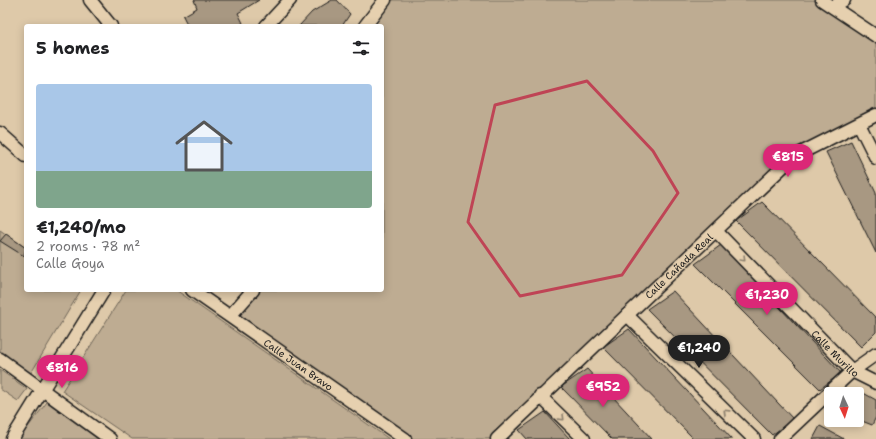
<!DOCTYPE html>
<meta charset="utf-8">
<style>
:root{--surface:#fff;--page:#f2f2f2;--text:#202124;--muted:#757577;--accent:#db2777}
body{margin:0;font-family:"Shantell Sans",sans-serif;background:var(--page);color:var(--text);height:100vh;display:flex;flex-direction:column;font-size:15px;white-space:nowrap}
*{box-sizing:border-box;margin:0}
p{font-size:13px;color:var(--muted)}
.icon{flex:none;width:22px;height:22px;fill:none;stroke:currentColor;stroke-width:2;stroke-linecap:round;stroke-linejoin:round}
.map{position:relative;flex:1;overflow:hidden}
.panel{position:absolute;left:24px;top:24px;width:360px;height:268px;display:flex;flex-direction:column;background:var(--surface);border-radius:4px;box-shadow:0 2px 10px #0003}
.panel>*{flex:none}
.needle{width:26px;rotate:176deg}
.tools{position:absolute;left:824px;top:387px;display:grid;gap:8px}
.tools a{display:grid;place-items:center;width:40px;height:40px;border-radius:4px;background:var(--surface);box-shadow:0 2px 10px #0003;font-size:20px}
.price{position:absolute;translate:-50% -34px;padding:0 9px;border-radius:14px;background:var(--accent);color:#fff;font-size:13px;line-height:26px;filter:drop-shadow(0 1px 2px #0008)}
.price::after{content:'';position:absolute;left:50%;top:24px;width:12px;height:9px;margin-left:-6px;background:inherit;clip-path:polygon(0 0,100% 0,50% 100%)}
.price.on{background:#222;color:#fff}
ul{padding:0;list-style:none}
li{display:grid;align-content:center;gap:8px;height:212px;padding:0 12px}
li span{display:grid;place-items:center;height:124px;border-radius:4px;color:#555}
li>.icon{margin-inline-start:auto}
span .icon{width:72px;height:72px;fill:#fffc;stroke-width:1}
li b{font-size:17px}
h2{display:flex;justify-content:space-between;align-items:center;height:48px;padding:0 12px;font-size:17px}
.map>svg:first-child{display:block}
.green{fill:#beac92;stroke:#6d6457}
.building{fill:#a89882;stroke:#1c1c1c}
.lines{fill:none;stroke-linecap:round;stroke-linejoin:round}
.minor-casing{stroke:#1c1c1c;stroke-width:15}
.minor{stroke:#e6d0af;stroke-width:12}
.oneway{stroke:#8b7f6d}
.marked{fill:none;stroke:#bf4455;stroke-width:3;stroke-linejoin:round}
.labels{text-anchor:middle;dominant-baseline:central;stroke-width:4;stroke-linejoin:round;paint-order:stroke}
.street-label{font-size:10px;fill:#1c1c1c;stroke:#e6d0af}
</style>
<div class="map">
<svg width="876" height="439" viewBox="0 0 876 439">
<rect width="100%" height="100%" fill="#dec9a9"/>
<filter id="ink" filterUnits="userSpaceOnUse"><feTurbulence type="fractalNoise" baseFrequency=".025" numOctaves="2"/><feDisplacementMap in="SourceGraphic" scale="8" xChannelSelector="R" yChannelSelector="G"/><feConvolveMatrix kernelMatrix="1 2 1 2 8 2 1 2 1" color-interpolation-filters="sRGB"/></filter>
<g filter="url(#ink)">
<g class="green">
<polygon points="385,0 822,0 876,36 876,115 793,157 498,439 405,439 230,316 253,290 382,290 382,26 366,26"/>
<polygon points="0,230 26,248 26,290 81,290 31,373 0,352"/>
<polygon points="126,290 176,290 389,439 132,439 62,391"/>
<polygon points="0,370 27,389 18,401 0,389"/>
<polygon points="47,402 98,439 19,439"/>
</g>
<g class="building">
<polygon points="194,0 259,0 238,13 243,23 238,26 188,26 183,16 197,8"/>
<polygon points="332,0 337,0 350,14 342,26 299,26 312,12"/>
<polygon points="851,141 876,193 876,253 826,152"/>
<polygon points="762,202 876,318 876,332 861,347 736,221"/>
<polygon points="6,234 26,248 24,256 0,241"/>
<polygon points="721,245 841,373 820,389 695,264"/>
<polygon points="673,291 793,419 772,435 647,309"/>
<polygon points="629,329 732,439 694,439 603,347"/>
<polygon points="587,369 652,439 612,439 561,387"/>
<polygon points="858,390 876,400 876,417 872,425 857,419 856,394"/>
<polygon points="545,412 570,439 527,439 519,430"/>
<polygon points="820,426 844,439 813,439"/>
</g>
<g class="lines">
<g class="minor-casing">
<g id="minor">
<polyline points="90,0 111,26"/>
<polyline points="822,0 876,36"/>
<polyline points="833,7 844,0"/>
<polyline points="266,26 290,0"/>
<polyline points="365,26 385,0"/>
<polyline points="859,124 876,158"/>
<polyline points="0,133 26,156"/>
<path id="s1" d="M716,231L852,371L876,383"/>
<path id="s2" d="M192,290L405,439"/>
<polyline points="627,315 754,439"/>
<polyline points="230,316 253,290"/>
<polyline points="0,359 110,439"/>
<polyline points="540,396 584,439"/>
<polyline points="12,439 104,290"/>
<path id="s3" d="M497,439L793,157L876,115"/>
<polyline points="780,439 852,371 876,354"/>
</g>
</g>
<use href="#minor" class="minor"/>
</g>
<defs><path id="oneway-chevron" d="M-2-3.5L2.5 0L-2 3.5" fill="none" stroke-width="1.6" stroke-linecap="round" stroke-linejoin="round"/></defs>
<g class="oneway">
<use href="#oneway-chevron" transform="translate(743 259) rotate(46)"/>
<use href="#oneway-chevron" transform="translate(726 412) rotate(-136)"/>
<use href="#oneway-chevron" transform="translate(562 418) rotate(44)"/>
</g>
</g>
<path class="marked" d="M587,81L653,151L678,193L622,275L520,296L468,222L495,105Z"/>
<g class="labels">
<g class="street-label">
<text stroke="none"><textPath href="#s3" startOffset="251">Calle Cañada Real</textPath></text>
<text stroke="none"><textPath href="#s1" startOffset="171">Calle Murillo</textPath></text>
<text stroke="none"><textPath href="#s2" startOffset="130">Calle Juan Bravo</textPath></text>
</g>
</g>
</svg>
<div class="tools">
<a><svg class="needle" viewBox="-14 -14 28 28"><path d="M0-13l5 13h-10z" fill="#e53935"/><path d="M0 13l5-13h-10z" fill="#757577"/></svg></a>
</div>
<b class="price" style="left:788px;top:178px">€815</b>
<b class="price" style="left:767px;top:316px">€1,230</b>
<b class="price on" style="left:699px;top:369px">€1,240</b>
<b class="price" style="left:62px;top:389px">€816</b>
<b class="price" style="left:603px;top:408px">€952</b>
<section class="panel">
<h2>5 homes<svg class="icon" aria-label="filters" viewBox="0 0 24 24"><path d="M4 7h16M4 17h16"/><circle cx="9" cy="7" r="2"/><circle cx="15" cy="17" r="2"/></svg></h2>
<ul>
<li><span style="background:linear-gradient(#a9c7e8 70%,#7fa58c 0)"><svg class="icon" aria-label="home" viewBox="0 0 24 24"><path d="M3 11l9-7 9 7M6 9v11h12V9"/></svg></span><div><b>€1,240/mo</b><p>2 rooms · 78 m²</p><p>Calle Goya</p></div></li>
</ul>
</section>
</div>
